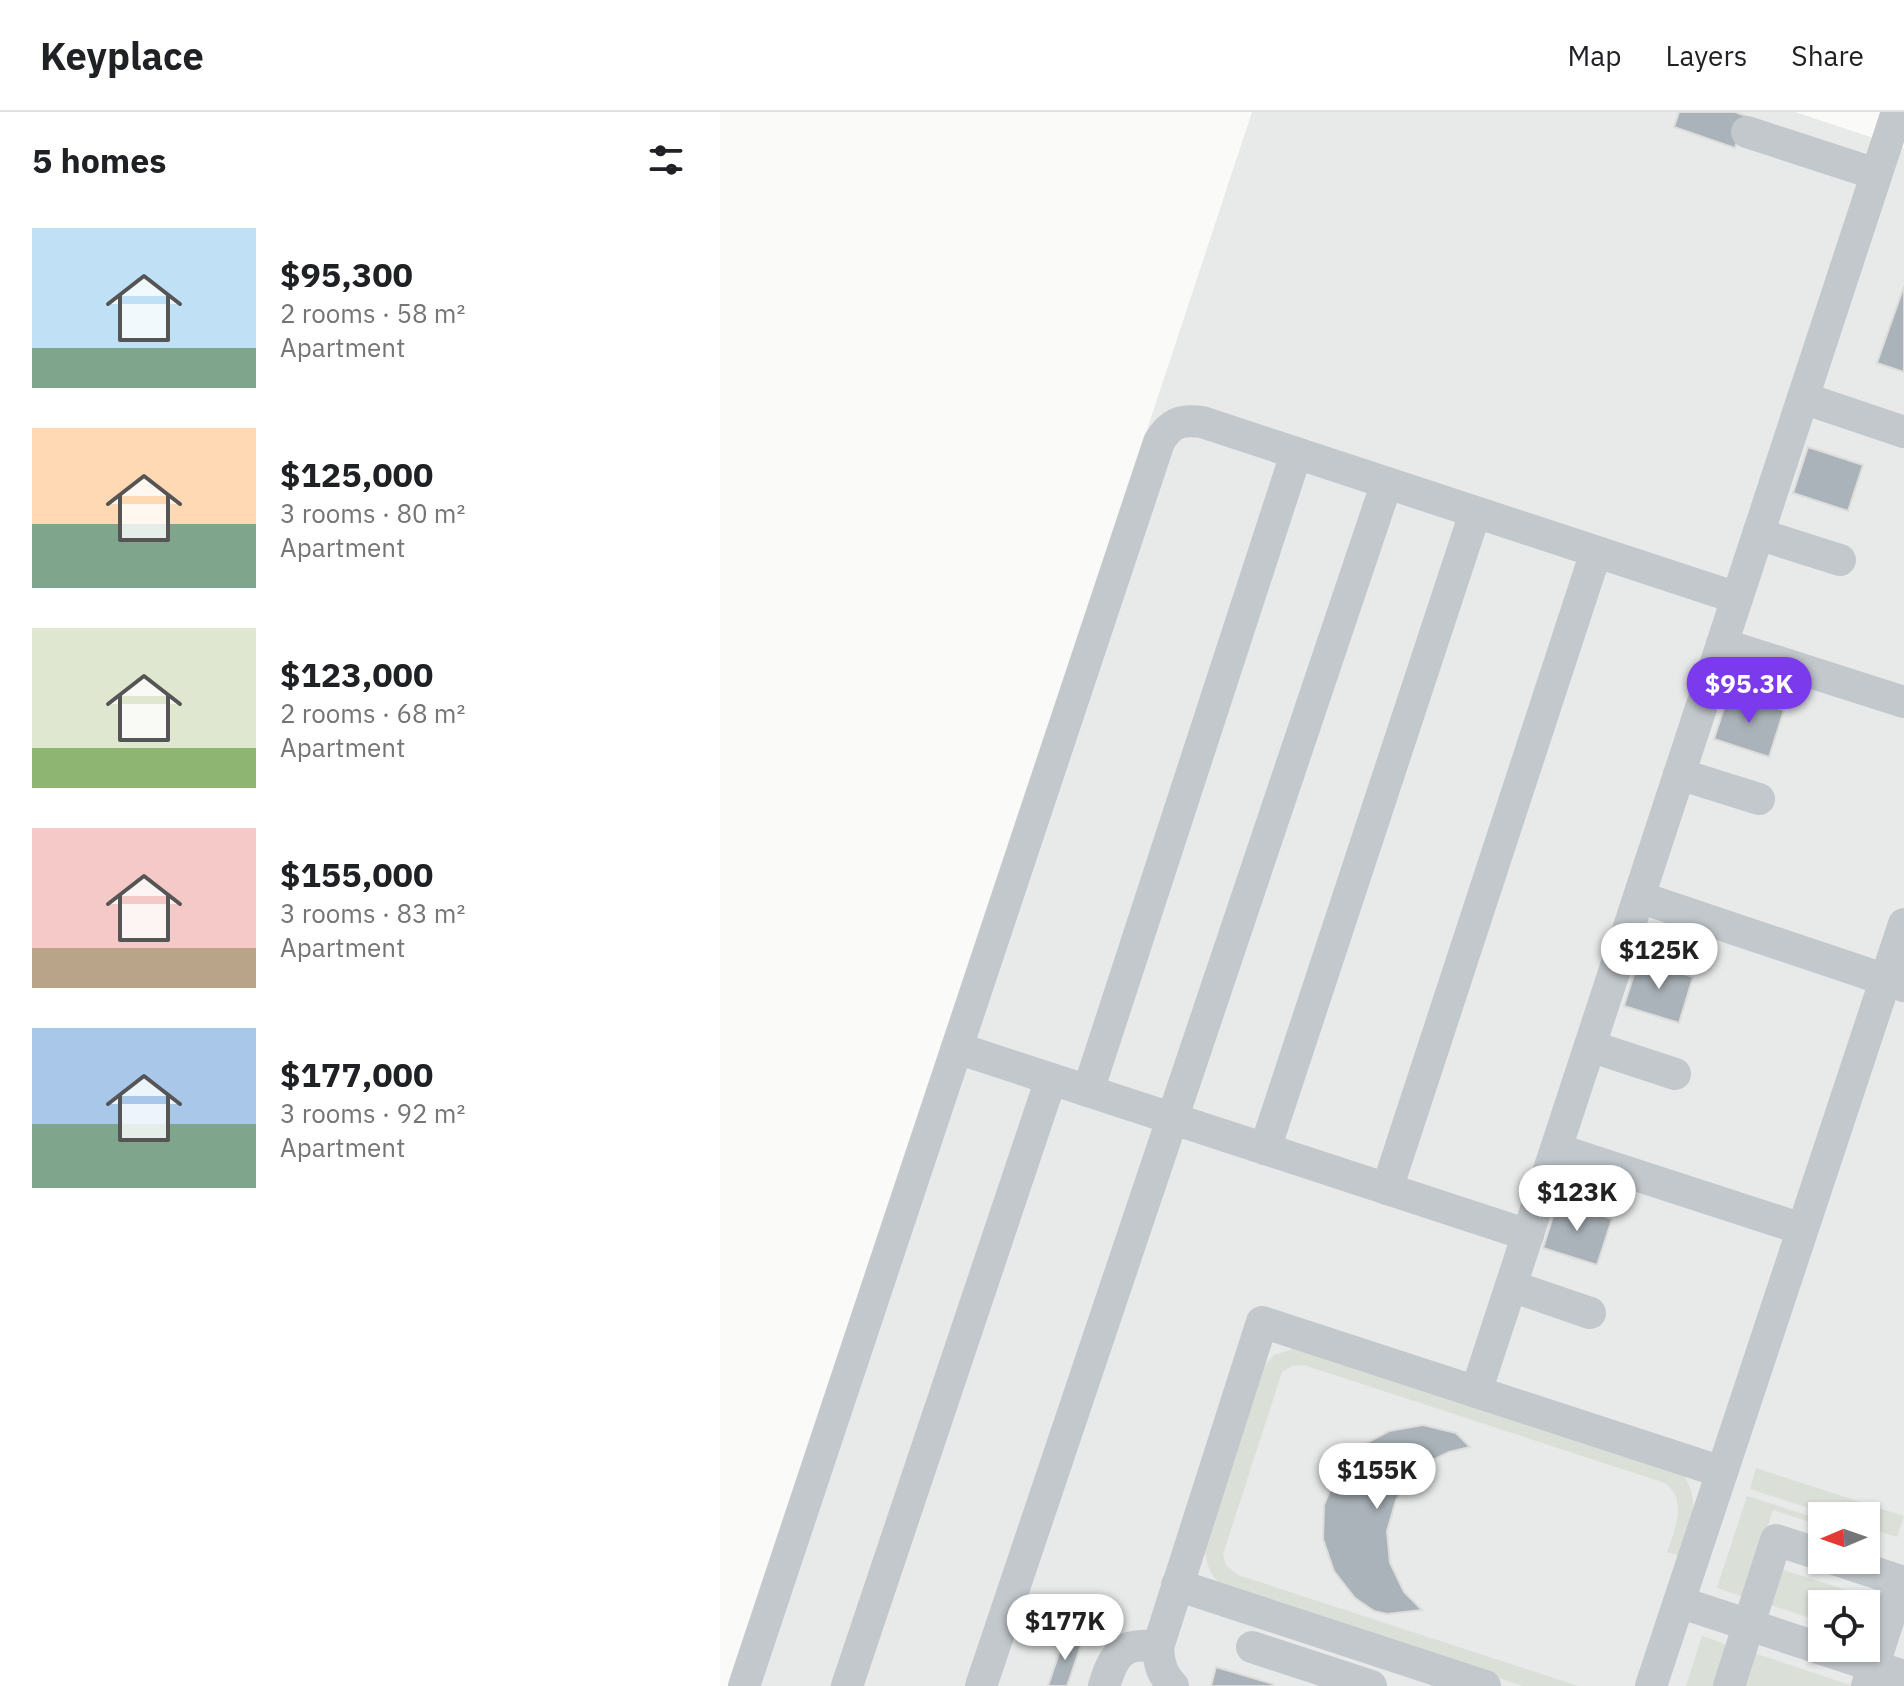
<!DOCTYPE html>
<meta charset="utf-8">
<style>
:root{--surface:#fff;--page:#f6f6f6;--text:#202124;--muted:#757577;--line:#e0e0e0;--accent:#7c3aed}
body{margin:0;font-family:"IBM Plex Sans",sans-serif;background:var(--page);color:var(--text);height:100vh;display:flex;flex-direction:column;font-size:30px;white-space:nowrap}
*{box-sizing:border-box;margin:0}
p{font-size:26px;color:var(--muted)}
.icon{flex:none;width:44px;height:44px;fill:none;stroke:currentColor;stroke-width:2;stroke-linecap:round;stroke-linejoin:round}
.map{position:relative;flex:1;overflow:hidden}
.drawer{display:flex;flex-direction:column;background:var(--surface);width:720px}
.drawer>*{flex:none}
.needle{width:52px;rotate:268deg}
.tools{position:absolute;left:1088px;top:1390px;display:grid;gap:16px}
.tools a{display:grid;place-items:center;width:72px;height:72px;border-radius:0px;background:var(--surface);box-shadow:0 2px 6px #0004;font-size:40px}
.price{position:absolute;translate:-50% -68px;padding:0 18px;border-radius:28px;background:#fff;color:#222;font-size:26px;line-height:52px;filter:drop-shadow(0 2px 4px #0008)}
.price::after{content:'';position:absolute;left:50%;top:48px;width:24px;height:18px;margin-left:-12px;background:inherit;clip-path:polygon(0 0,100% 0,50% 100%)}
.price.active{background:var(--accent);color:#fff}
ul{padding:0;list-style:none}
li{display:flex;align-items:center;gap:24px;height:200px;padding:0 32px}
li span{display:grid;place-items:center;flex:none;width:224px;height:160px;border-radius:0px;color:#555}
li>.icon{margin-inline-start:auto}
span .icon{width:96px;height:96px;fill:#fffc;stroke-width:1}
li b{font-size:34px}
h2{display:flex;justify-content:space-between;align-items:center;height:96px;padding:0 32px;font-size:34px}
header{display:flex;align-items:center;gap:48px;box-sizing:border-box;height:112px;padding:0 40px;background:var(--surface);border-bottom:2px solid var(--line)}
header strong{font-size:38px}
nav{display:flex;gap:44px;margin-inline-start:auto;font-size:28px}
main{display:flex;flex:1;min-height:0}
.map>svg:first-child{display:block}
.built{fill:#e8e9e9;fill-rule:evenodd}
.green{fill:#dadfd7}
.building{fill:#aab3b9;stroke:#dcdcda;stroke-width:2}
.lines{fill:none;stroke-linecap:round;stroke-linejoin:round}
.minor{stroke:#c3c8cc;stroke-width:32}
</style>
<header>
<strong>Keyplace</strong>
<nav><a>Map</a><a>Layers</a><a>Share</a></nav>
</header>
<main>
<section class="drawer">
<h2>5 homes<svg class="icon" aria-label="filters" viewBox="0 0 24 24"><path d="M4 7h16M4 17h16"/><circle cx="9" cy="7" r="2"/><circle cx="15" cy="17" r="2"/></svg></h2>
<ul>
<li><span style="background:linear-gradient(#bfe0f5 75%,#7fa58c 0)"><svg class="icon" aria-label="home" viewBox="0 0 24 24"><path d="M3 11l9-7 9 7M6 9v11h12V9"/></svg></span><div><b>$95,300</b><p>2 rooms · 58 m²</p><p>Apartment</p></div></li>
<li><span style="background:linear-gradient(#ffd9b3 60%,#7fa58c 0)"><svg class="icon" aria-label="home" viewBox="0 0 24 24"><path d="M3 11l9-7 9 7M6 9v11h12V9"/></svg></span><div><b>$125,000</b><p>3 rooms · 80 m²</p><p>Apartment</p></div></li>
<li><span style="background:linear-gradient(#dfe7d0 75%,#8fb573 0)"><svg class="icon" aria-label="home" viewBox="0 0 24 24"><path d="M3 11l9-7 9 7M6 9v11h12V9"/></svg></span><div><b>$123,000</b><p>2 rooms · 68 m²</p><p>Apartment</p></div></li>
<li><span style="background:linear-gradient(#f6c9c9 75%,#b9a48a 0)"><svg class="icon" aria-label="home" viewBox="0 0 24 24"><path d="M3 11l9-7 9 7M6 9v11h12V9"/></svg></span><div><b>$155,000</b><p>3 rooms · 83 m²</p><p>Apartment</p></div></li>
<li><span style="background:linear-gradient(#a9c7e8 60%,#7fa58c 0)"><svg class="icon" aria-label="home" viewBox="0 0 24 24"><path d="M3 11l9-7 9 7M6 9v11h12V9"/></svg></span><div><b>$177,000</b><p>3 rooms · 92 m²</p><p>Apartment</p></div></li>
</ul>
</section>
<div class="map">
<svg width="1184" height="1574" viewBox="0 0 1184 1574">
<rect width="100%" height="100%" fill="#fafaf8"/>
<path class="built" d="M532,0H1075L1184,36V1574H12ZM1102,1404H1146V1448H1102ZM1102,1492H1146V1536H1102Z"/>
<g class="green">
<path d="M579,1235L963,1362C981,1391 972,1414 964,1445L947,1440C955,1418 968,1388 945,1371L584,1253L572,1254L562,1260L503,1442L506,1453L518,1463L858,1574H803L511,1478C492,1468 487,1457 485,1437L544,1254L554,1243Z"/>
<polygon points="1036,1356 1184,1404 1177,1425 1146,1415 1146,1404 1113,1404 1030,1377"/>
<polygon points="1027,1384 1102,1408 1102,1414 1053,1398 1024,1485 997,1476"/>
<polygon points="1061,1457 1163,1490 1151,1526 1146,1525 1146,1492 1102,1492 1102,1510 1050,1493"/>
<polygon points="982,1524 1008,1533 995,1574 966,1574"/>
<polygon points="1034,1541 1133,1574 1024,1574"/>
</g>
<g class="building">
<polygon points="959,0 1015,0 1026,4 1015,36 954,15"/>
<polygon points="1184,174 1184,260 1157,251"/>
<polygon points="1088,335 1143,353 1128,399 1073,381"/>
<polygon points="1009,581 1064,598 1049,645 994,627"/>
<polygon points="919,847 973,865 959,911 904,894"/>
<polygon points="838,1089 892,1107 877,1153 823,1136"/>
<polygon points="703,1313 736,1321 750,1335 729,1340 710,1349 693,1362 676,1388 667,1419 670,1451 684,1480 702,1498 667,1502 654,1499 635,1486 614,1459 603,1427 604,1393 617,1361 639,1335 669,1319"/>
<polygon points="345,1524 362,1530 347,1574 328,1574"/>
<polygon points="496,1555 553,1572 552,1574 491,1574"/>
</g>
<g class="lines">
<g class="minor">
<polyline points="1027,20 1156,62"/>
<polyline points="1083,286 1184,320"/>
<polyline points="1038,422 1120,448"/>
<polyline points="1002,532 1184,590"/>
<polyline points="959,662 1039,687"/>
<polyline points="919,785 1184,874"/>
<polyline points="870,934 955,962"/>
<polyline points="237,936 808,1123"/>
<polyline points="368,979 576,342"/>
<polyline points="545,1037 755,401"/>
<polyline points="836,1037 1082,1117"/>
<polyline points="667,1077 876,440"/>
<polyline points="791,1174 870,1201"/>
<polyline points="756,1280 1177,0"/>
<polyline points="1117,1448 1181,1469 1147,1574"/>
<polyline points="457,1473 765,1574"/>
<polyline points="959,1490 1184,1564"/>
<path d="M438,1535C439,1551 441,1561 453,1574"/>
<polyline points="532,1535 651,1574"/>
<path d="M24,1574L439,330C450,311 461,307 482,310L1017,486"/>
<polyline points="127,1574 331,967"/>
<polyline points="261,1574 666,373"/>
<path d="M384,1574C394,1542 402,1529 438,1535L542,1210L1002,1360"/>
<polyline points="931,1574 1184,812"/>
<polyline points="1009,1574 1056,1428 1102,1443"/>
</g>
</g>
</svg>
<div class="tools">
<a><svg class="needle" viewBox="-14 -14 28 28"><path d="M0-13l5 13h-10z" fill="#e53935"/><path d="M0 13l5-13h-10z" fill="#757577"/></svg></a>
<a><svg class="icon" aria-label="locate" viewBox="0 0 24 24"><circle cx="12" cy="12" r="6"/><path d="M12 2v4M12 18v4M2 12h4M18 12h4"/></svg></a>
</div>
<b class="price active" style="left:1029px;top:613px">$95.3K</b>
<b class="price" style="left:939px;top:879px">$125K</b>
<b class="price" style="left:857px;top:1121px">$123K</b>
<b class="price" style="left:657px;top:1399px">$155K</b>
<b class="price" style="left:345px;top:1550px">$177K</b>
</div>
</main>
